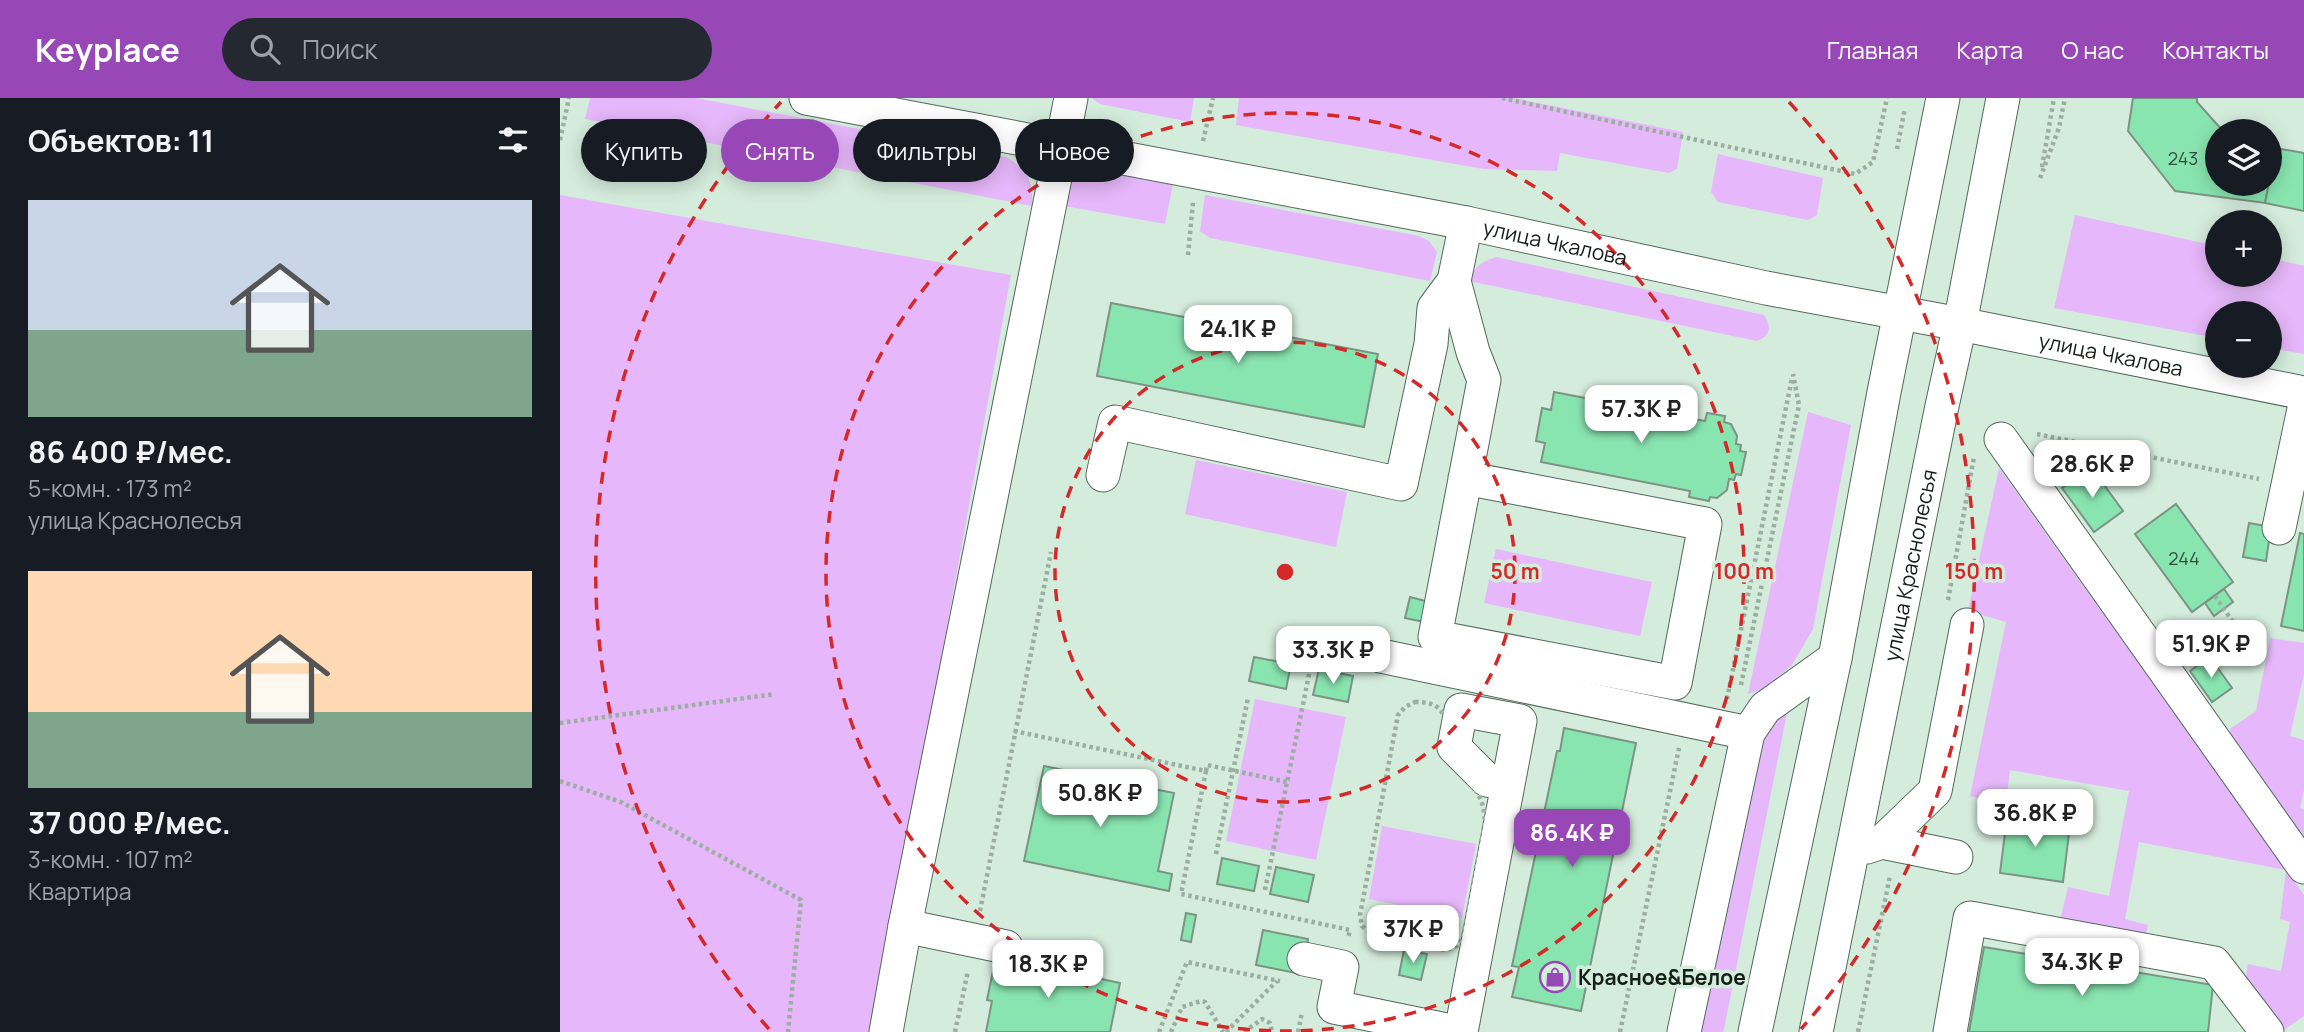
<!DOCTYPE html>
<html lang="ru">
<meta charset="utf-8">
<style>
:root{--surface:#171b24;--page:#242831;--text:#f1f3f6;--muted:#9ea1a6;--accent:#9747b6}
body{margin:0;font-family:Manrope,sans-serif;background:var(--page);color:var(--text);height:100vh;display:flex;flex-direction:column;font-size:26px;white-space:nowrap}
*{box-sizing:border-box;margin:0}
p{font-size:23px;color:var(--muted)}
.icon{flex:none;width:38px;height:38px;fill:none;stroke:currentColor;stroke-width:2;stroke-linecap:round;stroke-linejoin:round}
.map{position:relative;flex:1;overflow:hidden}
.side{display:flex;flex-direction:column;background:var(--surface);width:560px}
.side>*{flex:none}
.guide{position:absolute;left:21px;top:21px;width:665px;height:63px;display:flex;gap:14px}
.fabs{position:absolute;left:1645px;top:21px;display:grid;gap:14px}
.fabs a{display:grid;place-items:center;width:77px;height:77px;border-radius:50%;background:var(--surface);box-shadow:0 4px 18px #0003;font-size:35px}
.price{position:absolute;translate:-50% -60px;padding:0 16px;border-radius:14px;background:#fff;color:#222;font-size:23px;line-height:46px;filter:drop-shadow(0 2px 4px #0008)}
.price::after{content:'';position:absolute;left:50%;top:42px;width:21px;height:16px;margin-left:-10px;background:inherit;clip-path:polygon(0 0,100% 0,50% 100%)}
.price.on{background:var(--accent);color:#fff}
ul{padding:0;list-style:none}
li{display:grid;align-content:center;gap:14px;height:371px;padding:0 28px}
li span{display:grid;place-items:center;height:217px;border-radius:0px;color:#555}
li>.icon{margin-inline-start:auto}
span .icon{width:126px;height:126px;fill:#fffc;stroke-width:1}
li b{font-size:30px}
h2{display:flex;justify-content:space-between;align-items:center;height:84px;padding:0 28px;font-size:30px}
.chip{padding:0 24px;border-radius:32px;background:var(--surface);box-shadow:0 4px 18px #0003;font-size:24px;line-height:63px}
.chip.on{background:var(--accent);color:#fff}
header{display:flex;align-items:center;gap:42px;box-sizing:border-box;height:98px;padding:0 35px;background:var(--accent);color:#fff}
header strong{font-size:33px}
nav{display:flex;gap:38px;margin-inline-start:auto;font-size:24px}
.search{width:490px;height:63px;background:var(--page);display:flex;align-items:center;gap:18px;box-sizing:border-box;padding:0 24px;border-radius:38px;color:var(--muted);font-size:26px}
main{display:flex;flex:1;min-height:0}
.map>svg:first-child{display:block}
.green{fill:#e6b7fa}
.building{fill:#89e5b0;stroke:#7d9385;stroke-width:2}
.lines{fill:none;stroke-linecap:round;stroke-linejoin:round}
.minor-casing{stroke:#53685b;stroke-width:35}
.path{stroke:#9baea1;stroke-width:4.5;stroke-dasharray:3.5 3.5;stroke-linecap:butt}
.minor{stroke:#fff;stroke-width:33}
.ring{fill:none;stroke:#d62828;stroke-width:3.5;stroke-dasharray:12 9}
.labels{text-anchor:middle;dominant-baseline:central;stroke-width:7;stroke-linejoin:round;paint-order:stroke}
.number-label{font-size:18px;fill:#324f3e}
.street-label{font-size:21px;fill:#151d18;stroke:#d4ecdc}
.poi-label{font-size:21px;font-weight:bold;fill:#151d18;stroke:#d4ecdc;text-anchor:start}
.centre{fill:#d62828;stroke:#d4ecdc;stroke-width:3.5}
.ring-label{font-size:21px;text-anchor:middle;font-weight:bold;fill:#d62828;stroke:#d4ecdc;stroke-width:7;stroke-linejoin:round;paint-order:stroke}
</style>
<header>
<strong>Keyplace</strong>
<div class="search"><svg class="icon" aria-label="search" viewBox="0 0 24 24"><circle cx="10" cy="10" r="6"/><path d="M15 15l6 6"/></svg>Поиск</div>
<nav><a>Главная</a><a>Карта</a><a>О нас</a><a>Контакты</a></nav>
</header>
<main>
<section class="side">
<h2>Объектов: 11<svg class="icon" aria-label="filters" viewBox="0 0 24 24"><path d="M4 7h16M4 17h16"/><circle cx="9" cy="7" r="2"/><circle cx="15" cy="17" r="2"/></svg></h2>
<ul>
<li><span style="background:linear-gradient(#c9d6e8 60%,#7fa58c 0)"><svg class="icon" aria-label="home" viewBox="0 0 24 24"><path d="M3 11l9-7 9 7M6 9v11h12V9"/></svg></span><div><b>86 400 ₽/мес.</b><p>5-комн. · 173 m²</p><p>улица Краснолесья</p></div></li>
<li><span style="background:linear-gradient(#ffd9b3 65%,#7fa58c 0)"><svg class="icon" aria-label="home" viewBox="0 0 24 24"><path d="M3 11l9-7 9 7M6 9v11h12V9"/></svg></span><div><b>37 000 ₽/мес.</b><p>3-комн. · 107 m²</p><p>Квартира</p></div></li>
</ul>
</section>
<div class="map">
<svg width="1744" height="934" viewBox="0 0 1744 934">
<rect width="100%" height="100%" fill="#d4ecdc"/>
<g class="green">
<path d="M30,0H136L446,59C468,72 473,82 472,108L25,21Z"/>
<polygon points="532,0 634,0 630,24 540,6"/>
<polygon points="679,0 953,0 1123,34 1117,71 1109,75 1000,55 997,73 923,71 676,27"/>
<polygon points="1158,56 1263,80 1257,117 1248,122 1158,104 1151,94"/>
<polygon points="537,71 613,86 605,126 499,107 510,78 522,72"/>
<polygon points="0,97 451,177 313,934 0,934"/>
<polygon points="645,97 859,138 869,143 877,154 870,183 650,140 640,133"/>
<polygon points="1515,117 1657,148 1657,177 1710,177 1710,160 1744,168 1744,256 1710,250 1710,215 1657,215 1657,240 1494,210"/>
<path d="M936,159L1204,217C1212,229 1210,238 1197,243L909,183C914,168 922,164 936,159Z"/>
<polygon points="1248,314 1291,327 1253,531 1232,567 1204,591 1188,596"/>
<polygon points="636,362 787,394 776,449 625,416"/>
<polygon points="1439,370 1744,797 1744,918 1721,934 1684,889 1688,866 1721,873 1730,824 1720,821 1726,772 1579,744 1565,821 1588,827 1584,844 1499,827 1508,789 1549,798 1569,693 1450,672 1446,705 1410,698 1446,524 1408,513"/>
<polygon points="936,451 1092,484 1080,538 924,505"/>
<polygon points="1710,540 1744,545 1744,576 1730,638 1744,642 1744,692 1740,710 1744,711 1744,746 1670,641 1670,631 1696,613"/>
<polygon points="695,601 786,619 756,762 666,743"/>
<polygon points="1229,605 1164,931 1163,934 1136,934 1193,645"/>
<polygon points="822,728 916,746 902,820 809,801"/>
</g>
<g class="building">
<polygon points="1573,0 1637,0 1637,4 1663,33 1657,33 1657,86 1709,86 1705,105 1615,93 1568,33"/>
<polygon points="1716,50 1744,55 1744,113 1705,105"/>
<polygon points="551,205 818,256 804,329 537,278"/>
<polygon points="994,294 1145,323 1147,315 1165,318 1164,324 1171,326 1177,338 1176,346 1181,347 1180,353 1186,354 1181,377 1176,376 1174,382 1169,381 1167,392 1157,400 1150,399 1149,403 1129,399 1130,393 981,364 985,345 976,343 982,310 991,312"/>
<polygon points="1531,369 1563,413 1534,434 1502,390"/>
<polygon points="1616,406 1673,484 1632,514 1575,436"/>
<polygon points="1689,425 1711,429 1706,463 1683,459"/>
<polygon points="1740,435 1744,436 1744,533 1721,528"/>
<polygon points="1664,491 1673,504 1654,518 1645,505"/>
<polygon points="850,499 873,505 869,525 845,520"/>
<polygon points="694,559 731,566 726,591 689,583"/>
<polygon points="1650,559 1672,590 1652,604 1630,573"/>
<polygon points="759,571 793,578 788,604 753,597"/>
<polygon points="1004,630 1076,645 1021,913 952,899 959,869 952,868 997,653 1000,653"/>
<polygon points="484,668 542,680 541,687 557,691 558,684 614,695 598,773 612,776 609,793 464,763"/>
<polygon points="1447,719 1510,727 1503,784 1440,775"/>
<polygon points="662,760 699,768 694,793 657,786"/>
<polygon points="716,769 754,777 748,804 710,796"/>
<polygon points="626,815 636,817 631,844 621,842"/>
<polygon points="703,832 748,841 741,876 696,867"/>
<polygon points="1424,849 1653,887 1648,934 1409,934"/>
<polygon points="844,852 867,856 861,882 839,877"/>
<polygon points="436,858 560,885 550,934 426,934 432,903 427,902"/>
</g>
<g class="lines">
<g class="minor-casing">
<g id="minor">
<path id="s1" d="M246,0L906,125L1206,190L1400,226L1744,295"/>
<polyline points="1441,341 1744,769"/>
<polyline points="543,377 555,324 841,386 871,246 874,210 894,183"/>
<polyline points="905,380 1145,426 1115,585 875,539 924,282 913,254 894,183 906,125"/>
<polyline points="1719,430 1744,311"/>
<polyline points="821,558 1188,635"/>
<polyline points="1322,744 1375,693 1407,527"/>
<polyline points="1307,749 1322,744 1396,759"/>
<polyline points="345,828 446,849"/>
<polyline points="744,861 782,869 774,909 896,934"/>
<polyline points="326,934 345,828 511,0"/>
<polyline points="901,934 960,623 901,612 894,649 927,682 948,686"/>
<polyline points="1124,934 1188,635 1205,610 1275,560"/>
<polyline points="1195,934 1275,560 1324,294 1383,0"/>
<path id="s2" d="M1256,934L1382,308L1400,226L1443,0"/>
<polyline points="1390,934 1410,820 1654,865 1707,934"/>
</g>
</g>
<g class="path">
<polyline points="942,0 1295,76 1313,64 1327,0"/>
<polyline points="0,42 9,0"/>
<polyline points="643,43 653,0"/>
<polyline points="1337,51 1345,10"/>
<polyline points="1482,69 1494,0"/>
<polyline points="1480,80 1499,30 1505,0"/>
<polyline points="628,157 633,104"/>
<polyline points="1477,336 1699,381"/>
<polyline points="1655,498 1684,540"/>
<polyline points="1388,502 1414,359"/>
<polyline points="1636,564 1653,552"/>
<polyline points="1181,587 1239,307 1233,276"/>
<polyline points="1167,601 1232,280"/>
<path d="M855,604C866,604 877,605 883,616C891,629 880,641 886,654C902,682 929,693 924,730L903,839L897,848L886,852L814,838L802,828L800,817L838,617L845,609Z"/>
<polyline points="0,625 215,596"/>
<polyline points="454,633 646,673 621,796 790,832 788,840"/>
<polyline points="646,673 647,667 727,684"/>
<polyline points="0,683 61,704 241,802 228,934"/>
<polyline points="656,756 688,600"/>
<polyline points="705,792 750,572"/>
<polyline points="420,813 491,454"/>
<polyline points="395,934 408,873"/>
<polyline points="599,934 627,864 720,883"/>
<polyline points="611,934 622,909 641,903 645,904 663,934"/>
<polyline points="666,934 717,883"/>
<polyline points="684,934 702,921 710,925 712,934"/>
<polyline points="738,934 742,914"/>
<polyline points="1060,934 1119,650"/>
<polyline points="1298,934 1330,778"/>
</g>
<use href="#minor" class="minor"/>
</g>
<g class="ring">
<circle cx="725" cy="474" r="230"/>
<circle cx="725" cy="474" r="459"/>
<path d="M209 931A689 689 0 0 1 221 4M1229 4A689 689 0 0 1 1241 931"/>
</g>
<defs>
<g id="shop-ring" transform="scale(1.575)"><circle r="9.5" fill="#d4ecdc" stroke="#9747b6" stroke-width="1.5"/><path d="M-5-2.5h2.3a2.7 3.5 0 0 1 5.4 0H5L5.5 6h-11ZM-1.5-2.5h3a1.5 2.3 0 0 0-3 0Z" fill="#9747b6"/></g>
</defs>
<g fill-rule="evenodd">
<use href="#shop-ring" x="995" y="879"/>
</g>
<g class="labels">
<g class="number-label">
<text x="1623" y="60">243</text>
<text x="1624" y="460">244</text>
</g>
<g class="street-label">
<text stroke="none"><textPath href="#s1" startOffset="763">улица Чкалова</textPath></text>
<text stroke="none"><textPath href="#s1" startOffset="1330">улица Чкалова</textPath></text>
<text stroke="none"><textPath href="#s2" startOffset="476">улица Краснолесья</textPath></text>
</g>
<g class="poi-label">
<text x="1018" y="879">Красное&amp;Белое</text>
</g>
</g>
<circle cx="725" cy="474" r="10" class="centre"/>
<g class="ring-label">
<text x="955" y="481">50 m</text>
<text x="1184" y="481">100 m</text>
<text x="1414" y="481">150 m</text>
</g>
</svg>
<div class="fabs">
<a><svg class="icon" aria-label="layers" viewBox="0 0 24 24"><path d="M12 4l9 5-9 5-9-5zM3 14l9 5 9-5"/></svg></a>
<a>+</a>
<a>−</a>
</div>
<b class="price" style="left:678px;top:267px">24.1K ₽</b>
<b class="price" style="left:1081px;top:347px">57.3K ₽</b>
<b class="price" style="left:1532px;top:402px">28.6K ₽</b>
<b class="price" style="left:1651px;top:582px">51.9K ₽</b>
<b class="price" style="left:773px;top:588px">33.3K ₽</b>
<b class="price" style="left:540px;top:731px">50.8K ₽</b>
<b class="price" style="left:1475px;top:751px">36.8K ₽</b>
<b class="price on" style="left:1012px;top:771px">86.4K ₽</b>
<b class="price" style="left:853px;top:867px">37K ₽</b>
<b class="price" style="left:1522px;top:900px">34.3K ₽</b>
<b class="price" style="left:488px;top:902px">18.3K ₽</b>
<div class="guide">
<a class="chip">Купить</a>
<a class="chip on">Снять</a>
<a class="chip">Фильтры</a>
<a class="chip">Новое</a>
</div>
</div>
</main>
